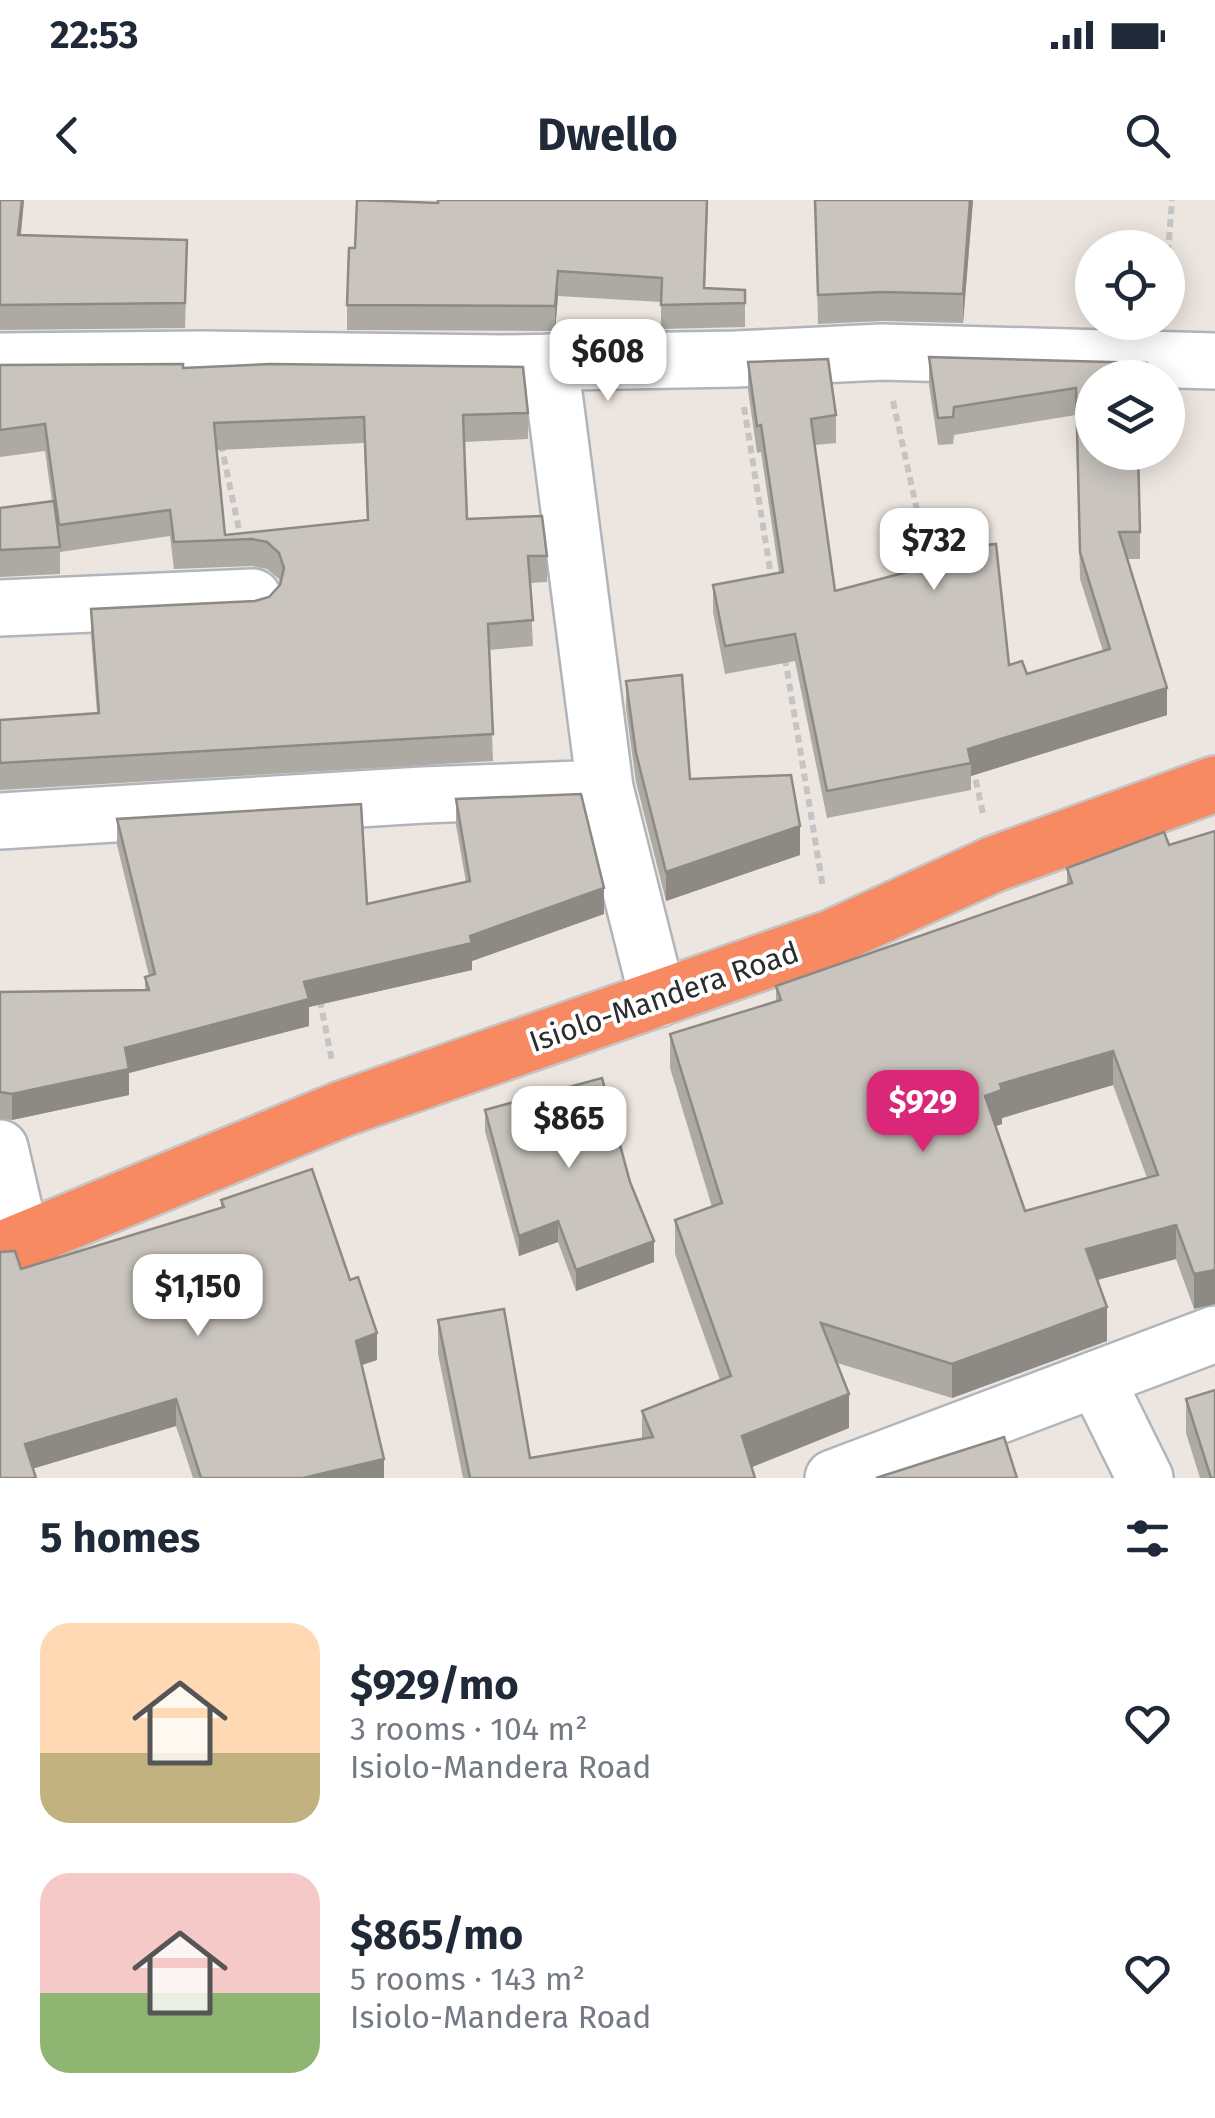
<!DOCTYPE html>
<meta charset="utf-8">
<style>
:root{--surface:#fff;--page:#f6f6f7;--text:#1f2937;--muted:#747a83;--accent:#db2777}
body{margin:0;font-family:"Fira Sans",sans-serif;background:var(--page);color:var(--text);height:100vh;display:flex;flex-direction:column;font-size:38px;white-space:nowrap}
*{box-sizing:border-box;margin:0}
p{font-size:32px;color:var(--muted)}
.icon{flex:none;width:55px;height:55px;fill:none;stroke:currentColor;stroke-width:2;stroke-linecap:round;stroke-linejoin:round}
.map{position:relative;height:1278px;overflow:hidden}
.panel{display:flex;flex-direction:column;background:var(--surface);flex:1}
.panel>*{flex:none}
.tools{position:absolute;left:1075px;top:30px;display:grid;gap:20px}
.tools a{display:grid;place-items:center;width:110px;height:110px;border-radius:50%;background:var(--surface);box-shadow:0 5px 25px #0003;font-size:50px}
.price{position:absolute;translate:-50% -85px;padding:0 22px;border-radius:20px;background:#fff;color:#222;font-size:32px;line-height:65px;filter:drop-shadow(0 2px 5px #0008)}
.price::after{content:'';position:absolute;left:50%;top:60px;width:30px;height:22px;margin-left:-15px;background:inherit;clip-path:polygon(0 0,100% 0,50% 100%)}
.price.current{background:var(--accent);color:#fff}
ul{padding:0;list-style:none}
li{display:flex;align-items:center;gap:30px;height:250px;padding:0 40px}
li span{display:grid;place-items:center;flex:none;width:280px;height:200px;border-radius:30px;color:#555}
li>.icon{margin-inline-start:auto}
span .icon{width:120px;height:120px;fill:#fffc;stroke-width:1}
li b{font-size:42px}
h2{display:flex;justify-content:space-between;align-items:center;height:120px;padding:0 40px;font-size:42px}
.status{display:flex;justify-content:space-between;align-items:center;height:70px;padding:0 50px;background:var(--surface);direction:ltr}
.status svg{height:28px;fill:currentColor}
header{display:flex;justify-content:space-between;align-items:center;height:130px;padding:0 40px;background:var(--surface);font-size:45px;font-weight:700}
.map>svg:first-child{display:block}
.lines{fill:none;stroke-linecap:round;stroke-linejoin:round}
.minor-casing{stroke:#b0b5bc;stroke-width:60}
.highway-casing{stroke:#c4c4c4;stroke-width:60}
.path{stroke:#c4c4c4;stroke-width:6;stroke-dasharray:8 5;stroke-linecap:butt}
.minor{stroke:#fff;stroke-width:55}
.highway{stroke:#f78a62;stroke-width:55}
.wall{fill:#ada9a3;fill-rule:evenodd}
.shaded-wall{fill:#8d8985}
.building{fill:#c9c4be;stroke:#8d8985;stroke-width:2.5;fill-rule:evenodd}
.labels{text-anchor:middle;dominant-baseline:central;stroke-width:8;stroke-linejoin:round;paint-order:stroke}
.street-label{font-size:30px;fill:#2d2d2d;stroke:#fff}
</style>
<div class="status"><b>22:53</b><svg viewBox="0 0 49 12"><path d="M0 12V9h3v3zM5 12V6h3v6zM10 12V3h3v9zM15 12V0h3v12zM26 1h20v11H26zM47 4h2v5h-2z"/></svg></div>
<header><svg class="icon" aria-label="back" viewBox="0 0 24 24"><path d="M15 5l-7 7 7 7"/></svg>Dwello<svg class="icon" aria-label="search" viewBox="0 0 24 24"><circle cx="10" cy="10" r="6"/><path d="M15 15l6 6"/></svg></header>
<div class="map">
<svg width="1215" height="1278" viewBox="0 0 1215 1278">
<rect width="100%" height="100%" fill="#ede6e0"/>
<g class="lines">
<g class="minor-casing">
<g id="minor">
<polyline points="0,161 203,159 501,163 736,159 882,152 1215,161"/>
<polyline points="550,162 605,588 658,799"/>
<polyline points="0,408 253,397"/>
<polyline points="0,621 423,595 605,588"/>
<polyline points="0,948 22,1043"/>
<polyline points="1096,1179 1145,1278"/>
<polyline points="833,1278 1215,1134"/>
</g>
</g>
<g class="highway-casing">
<polyline id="highway" points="0,1050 342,909 831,738 994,664 1215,584"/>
</g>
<g class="path">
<polyline points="1168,53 1172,0"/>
<polyline points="893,201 931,374"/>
<polyline points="744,207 772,382"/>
<polyline points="221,244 241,339"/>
<polyline points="785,458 823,688"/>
<polyline points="973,567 983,614"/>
<polyline points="320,800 332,861"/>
</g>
<use href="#minor" class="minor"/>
<use href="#highway" class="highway"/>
</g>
<g class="wall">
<polygon points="0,0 24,0 21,35 187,65 185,128 0,130"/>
<polygon points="708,0 705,88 745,90 745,127 661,129 661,102 558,96 555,131 347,130 347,105 355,48 438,3"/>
<polygon points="815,0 973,0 963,123 883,121 818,124"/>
<polygon points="929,157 1147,163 1149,178 1092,178 1140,332 1140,359 1127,359 1167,515 971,576 971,590 827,618 795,461 725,474 713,412 713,385 779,373 761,252 757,253 748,190 748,162 836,215 836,243 815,245 835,391 959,358 959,348 1009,465 1027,474 1103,451 1080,379 1076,215 954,235 953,244 938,245 929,185"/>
<path d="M0,165L183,168L528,213V239L464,242L467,319L547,356V382L530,383L533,446L489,450L493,561L0,590V520L97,513L91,435V409L255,401L269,397L280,384L279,379L267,369L252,366L174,369L170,336L60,352V374L0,377V308L52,301L45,251L0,257ZM364,243L367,320L225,335L217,250Z"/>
<polygon points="626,481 690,579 800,655 666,701 636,582 626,509"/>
<polygon points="456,599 604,714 472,761 472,770 309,807 309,826 129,873 129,895 12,920 0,919 0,792 145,790 145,777 149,776 117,645 117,619 367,704 466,682 456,625"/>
<path d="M1215,631L1194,1109L1176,1059L1097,1080L1107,1141L952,1198L837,1163L849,1228L752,1267L755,1278H463L438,1154V1120L530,1258L642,1239V1211L720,1180L675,1054V1020L712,1007L670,868V834L776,801V786L1067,685V668L1169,645ZM1113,885L1147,978L1025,1011L995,926L1002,924V918Z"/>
<polygon points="485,910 630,982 654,1062 576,1091 558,1042 519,1056 485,931"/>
<polygon points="221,1000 377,1160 362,1165 384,1278 193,1278 176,1226 0,1278 21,1069 221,1007"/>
<polygon points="1186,1199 1215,1278 1200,1278 1186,1233"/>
</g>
<g class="shaded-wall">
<polygon points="22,0 24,0 18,60 18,35"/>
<polygon points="970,0 973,0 963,123 963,94"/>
<polygon points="558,71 558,96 555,131 555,106"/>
<polygon points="1167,488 1167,515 971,576 971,563 968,549"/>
<polygon points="800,626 800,655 666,701 666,672"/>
<polygon points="604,688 604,714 472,761 472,770 309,807 309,826 129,873 129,895 12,920 12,894 125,848 304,782 470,736"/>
<polygon points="1113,851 1113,885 1002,918 1002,924 985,930 985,896 1000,884"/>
<polygon points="558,1021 558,1042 519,1056 519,1036"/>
<polygon points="1176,1025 1176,1059 1086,1083 1086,1049"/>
<polygon points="654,1041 654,1062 576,1091 576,1070"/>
<polygon points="1215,1070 1215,1104 1194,1109 1194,1074"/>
<polygon points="1107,1107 1107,1141 952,1198 952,1164"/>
<polygon points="377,1133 377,1160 356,1167 356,1141"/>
<polygon points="849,1194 849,1228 742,1271 742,1236"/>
<polygon points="176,1199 176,1226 25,1271 25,1244"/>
<polygon points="384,1259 384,1278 303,1278"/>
</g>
<g class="building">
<polygon points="0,0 22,0 18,35 187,40 185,103 0,105"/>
<polygon points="357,0 438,3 438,0 707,0 704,88 745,90 745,103 661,105 662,78 558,71 555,106 347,105 349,48 355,48"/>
<polygon points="815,0 970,0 963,94 883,92 818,95"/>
<polygon points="929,157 1147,163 1149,176 1138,178 1092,178 1092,252 1138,252 1140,332 1119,332 1167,488 968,549 971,563 827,591 795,434 725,446 713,385 783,372 761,225 757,226 748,162 828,159 836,215 811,219 835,391 960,358 959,348 996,344 1009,465 1022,461 1027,474 1110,449 1080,352 1076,188 954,207 953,217 938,218"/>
<path d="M183,164V168L270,164L523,167L528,213L463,215L467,319L542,316L547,356H528L533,420L488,424L493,534L0,563V520L99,513L91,409L255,401L269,397L280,385L284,368L279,353L267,342L252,339L174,342L170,310L59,325L45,224L0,230V165ZM364,217L368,320L225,335L214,223Z"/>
<polygon points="54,301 60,347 0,350 0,308"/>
<polygon points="682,475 690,579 791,575 800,626 666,672 636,553 626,481"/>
<polygon points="581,594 604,688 470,736 472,743 304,782 309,799 125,848 129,869 12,894 0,892 0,792 149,790 145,777 155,774 117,619 361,604 367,704 470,681 456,599"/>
<path d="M1215,631V1070L1194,1074L1176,1025L1086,1049L1107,1107L952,1164L821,1123L849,1194L742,1236L755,1278H470L438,1120L504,1109L530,1258L653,1237L642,1211L731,1176L675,1020L722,1003L670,834L781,800L776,786L1072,683L1067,668L1164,632L1169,645ZM1113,851L1158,975L1025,1011L985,896L1002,890L1000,884Z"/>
<polygon points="602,878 630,982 654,1041 576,1070 558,1021 519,1036 485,910"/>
<polygon points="312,969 350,1080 358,1077 377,1133 356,1141 384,1259 303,1278 201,1278 176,1199 25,1244 36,1278 0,1278 0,1052 15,1051 21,1069 224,1007 221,1000"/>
<polygon points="1215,1190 1215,1278 1211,1278 1186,1199"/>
<polygon points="1004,1237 1017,1278 876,1278"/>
</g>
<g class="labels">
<g class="street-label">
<text transform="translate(664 797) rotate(-19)">Isiolo-Mandera Road</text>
</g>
</g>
</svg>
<div class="tools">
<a><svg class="icon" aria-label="locate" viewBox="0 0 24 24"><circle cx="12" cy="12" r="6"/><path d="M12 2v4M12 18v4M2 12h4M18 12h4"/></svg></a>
<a><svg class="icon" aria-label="layers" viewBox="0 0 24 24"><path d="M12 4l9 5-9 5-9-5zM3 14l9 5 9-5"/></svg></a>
</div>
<b class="price" style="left:608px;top:204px">$608</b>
<b class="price" style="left:934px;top:393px">$732</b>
<b class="price current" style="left:923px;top:955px">$929</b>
<b class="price" style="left:569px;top:971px">$865</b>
<b class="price" style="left:198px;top:1139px">$1,150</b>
</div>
<section class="panel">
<h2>5 homes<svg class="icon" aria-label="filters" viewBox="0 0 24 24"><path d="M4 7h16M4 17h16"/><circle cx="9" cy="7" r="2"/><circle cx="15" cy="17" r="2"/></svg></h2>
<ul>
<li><span style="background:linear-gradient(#ffd9b3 65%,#c2b280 0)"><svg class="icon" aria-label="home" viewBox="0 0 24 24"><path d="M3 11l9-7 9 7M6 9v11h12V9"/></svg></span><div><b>$929/mo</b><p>3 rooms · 104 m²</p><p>Isiolo-Mandera Road</p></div><svg class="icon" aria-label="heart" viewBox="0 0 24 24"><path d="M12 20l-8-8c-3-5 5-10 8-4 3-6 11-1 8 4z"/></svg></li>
<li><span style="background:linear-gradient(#f6c9c9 60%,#8fb573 0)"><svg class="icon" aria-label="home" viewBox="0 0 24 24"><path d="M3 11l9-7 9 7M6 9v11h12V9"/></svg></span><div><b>$865/mo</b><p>5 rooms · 143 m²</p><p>Isiolo-Mandera Road</p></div><svg class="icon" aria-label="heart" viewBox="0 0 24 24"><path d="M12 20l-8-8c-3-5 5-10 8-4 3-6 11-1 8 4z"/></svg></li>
</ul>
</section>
